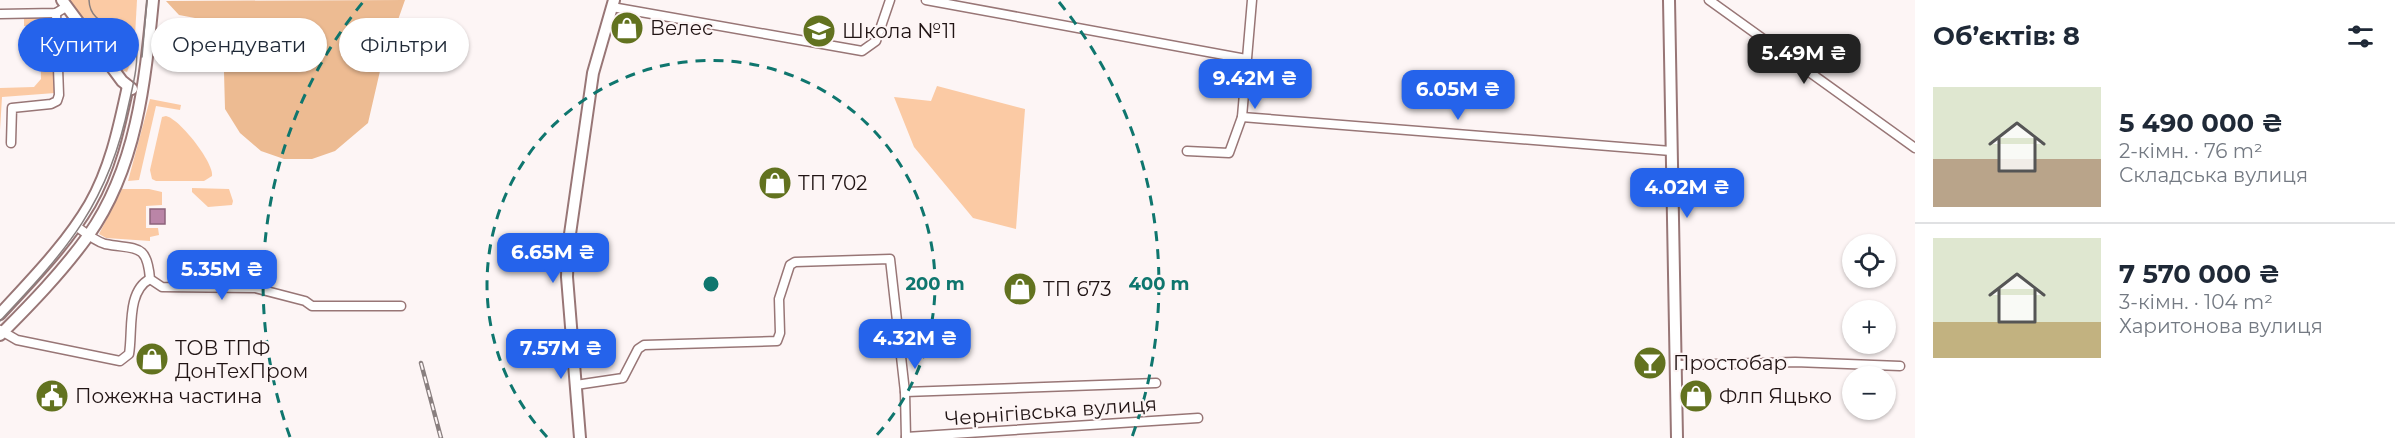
<!DOCTYPE html>
<html lang="uk">
<meta charset="utf-8">
<style>
:root{--surface:#fff;--page:#f2f2f3;--text:#1f2937;--muted:#747a83;--line:#e0e1e3;--accent:#2563eb}
body{margin:0;font-family:Montserrat,sans-serif;background:var(--page);color:var(--text);height:100vh;display:flex;flex-direction:column;font-size:22px;white-space:nowrap}
*{box-sizing:border-box;margin:0}
p{font-size:20px;color:var(--muted)}
.icon{flex:none;width:33px;height:33px;fill:none;stroke:currentColor;stroke-width:2;stroke-linecap:round;stroke-linejoin:round}
.map{position:relative;flex:1;overflow:hidden}
.drawer{display:flex;flex-direction:column;background:var(--surface);width:480px}
.drawer>*{flex:none}
.guide{position:absolute;left:18px;top:18px;width:570px;height:54px;display:flex;gap:12px}
.fabs{position:absolute;left:1842px;top:234px;display:grid;gap:12px}
.fabs a{display:grid;place-items:center;width:54px;height:54px;border-radius:50%;background:var(--surface);box-shadow:0 2px 4px #0004;font-size:30px}
.price{position:absolute;translate:-50% -51px;padding:0 14px;border-radius:12px;background:var(--accent);color:#fff;font-size:20px;line-height:39px;filter:drop-shadow(0 2px 3px #0008)}
.price::after{content:'';position:absolute;left:50%;top:36px;width:18px;height:14px;margin-left:-9px;background:inherit;clip-path:polygon(0 0,100% 0,50% 100%)}
.price.active{background:#222;color:#fff}
ul{padding:0;list-style:none}
li{display:flex;align-items:center;gap:18px;height:150px;padding:0 18px}
li+li{border-top:2px solid var(--line)}
li span{display:grid;place-items:center;flex:none;width:168px;height:120px;border-radius:0px;color:#555}
li>.icon{margin-inline-start:auto}
span .icon{width:72px;height:72px;fill:#fffc;stroke-width:1}
li b{font-size:26px}
h2{display:flex;justify-content:space-between;align-items:center;height:72px;padding:0 18px;font-size:26px}
.tag{padding:0 21px;border-radius:27px;background:var(--surface);box-shadow:0 2px 4px #0004;font-size:21px;line-height:54px}
.tag.active{background:var(--accent);color:#fff}
main{display:flex;flex:1;min-height:0}
.map>svg:first-child{display:block}
.green{fill:#fbcaa4}
.forest{fill:#edbb92}
.water{fill:#ba85a7;stroke:#8c637b;stroke-width:1.5}
.lines{fill:none;stroke-linecap:round;stroke-linejoin:round}
.minor-casing{stroke:#987676;stroke-width:11}
.tertiary-casing{stroke:#987676;stroke-width:14}
.minor{stroke:#fff;stroke-width:8}
.tertiary{stroke:#fff;stroke-width:10}
.tram{stroke:#897f7f;stroke-width:1.5}
.rail-casing{stroke:#897f7f;stroke-width:4.5}
.rail{stroke:#fdf5f5;stroke-width:2;stroke-dasharray:7;stroke-linecap:butt}
.ring{fill:none;stroke:#0f766e;stroke-width:3;stroke-dasharray:10 8}
.labels{text-anchor:middle;dominant-baseline:central;stroke-width:4.5;stroke-linejoin:round;paint-order:stroke}
.poi-label{font-size:20px;fill:#211414;stroke:#fdf5f5;text-anchor:start}
.street-label{font-size:20px;fill:#211414;stroke:#fdf5f5}
.centre{fill:#0f766e;stroke:#fdf5f5;stroke-width:3}
.ring-label{font-size:18px;text-anchor:middle;font-weight:bold;fill:#0f766e;stroke:#fdf5f5;stroke-width:4.5;stroke-linejoin:round;paint-order:stroke}
</style>
<main>
<div class="map">
<svg width="1915" height="438" viewBox="0 0 1915 438">
<rect width="100%" height="100%" fill="#fdf5f5"/>
<g class="green">
<polygon points="68,0 137,0 134,54 127,72 121,70"/>
<polygon points="24,16 52,16 55,93 2,97 0,130 0,88 34,87 41,79 40,27 24,26"/>
<polygon points="937,86 1025,109 1016,229 973,218 914,147 894,97 931,101"/>
<polygon points="150,99 181,105 180,110 156,106 139,180 128,181"/>
<path d="M166,116C180,119 214,163 212,176L204,181H156L152,179L150,170L162,117Z"/>
<polygon points="192,188 229,189 233,201 232,205 208,207 192,192"/>
<polygon points="122,189 149,189 162,192 162,205 146,206 146,228 158,228 159,235 150,237 150,241 106,238 99,234"/>
</g>
<polygon class="forest" points="405,0 380,71 368,123 335,151 312,159 284,159 261,151 240,133 225,109 224,72 213,34 195,18 179,15 166,1"/>
<rect class="water" x="150" y="209" width="15" height="15"/>
<g class="lines">
<g class="minor-casing">
<g id="minor">
<polyline points="926,0 1246,59"/>
<polyline points="1709,0 1915,148"/>
<polyline points="612,7 862,51 876,41 890,0"/>
<polyline points="0,14 56,13 66,7"/>
<polyline points="1242,117 1671,151"/>
<polyline points="11,143 12,108 51,104 57,101 59,95 56,13"/>
<polyline points="1187,151 1229,153 1242,117 1252,0"/>
<path d="M76,226C84,232 95,241 105,244C136,250 147,242 150,279L162,287L255,288L305,301L312,306H401"/>
<path d="M0,330L17,340L120,361L129,354C133,332 126,291 150,279"/>
<polyline points="1676,365 1795,362 1900,366"/>
<polyline points="576,385 623,378 638,349 644,345 777,341 780,333 779,299 790,265 795,262 890,259 905,392 906,438"/>
<polyline points="905,392 1156,383"/>
<polyline points="906,437 1198,418"/>
</g>
</g>
<g class="tertiary-casing">
<g id="tertiary">
<polyline points="62,0 122,81 132,89"/>
<polyline points="1669,0 1677,438"/>
<path d="M0,314C32,279 66,245 90,204C111,167 119,127 128,86"/>
<path d="M0,335C31,304 62,272 88,236C137,167 145,82 153,0"/>
<polyline points="580,438 567,277 568,248 593,73 614,0"/>
</g>
</g>
<use href="#minor" class="minor"/>
<use href="#tertiary" class="tertiary"/>
<g class="tram">
<polyline points="142,57 147,0"/>
<path d="M0,321C67,250 109,203 129,103C133,85 139,63 136,44C122,20 90,29 89,0"/>
</g>
<g class="rail-casing">
<polyline id="rail" points="421,363 441,438"/>
</g>
<use href="#rail" class="rail"/>
</g>
<g class="ring">
<path d="M547 437A224 224 0 1 1 875 437"/>
<path d="M290 437A448 448 0 0 1 363 2M1059 2A448 448 0 0 1 1132 437"/>
</g>
<defs>
<g id="shop-disc" transform="scale(1.725)"><circle r="9.5" fill="#62721f" stroke="#fdf5f5"/><path d="M-5-2.5h2.3a2.7 3.5 0 0 1 5.4 0H5L5.5 6h-11ZM-1.5-2.5h3a1.5 2.3 0 0 0-3 0Z" fill="#fff"/></g>
<g id="school-disc" transform="scale(1.725)"><circle r="9.5" fill="#62721f" stroke="#fdf5f5"/><path d="M0-5L7-2L0 1L-7-2ZM-4 1L0 2.5L4 1V4Q0 6-4 4Z" fill="#fff"/></g>
<g id="bar-disc" transform="scale(1.725)"><circle r="9.5" fill="#62721f" stroke="#fdf5f5"/><path d="M-6-5H6L.8 .8V4.5H3.5V6h-7V4.5H-.8V.8Z" fill="#fff"/></g>
<g id="civic-disc" transform="scale(1.725)"><circle r="9.5" fill="#62721f" stroke="#fdf5f5"/><path d="M-.6-6.5H3V-4.5H.6V-3L4-1V1h2V6H-6V1h2V-1L-.6-3ZM-1.2 2.5V6h2.4V2.5Z" fill="#fff"/></g>
</defs>
<g fill-rule="evenodd">
<use href="#shop-disc" x="627" y="28"/>
<use href="#school-disc" x="819" y="31"/>
<use href="#shop-disc" x="775" y="183"/>
<use href="#shop-disc" x="1020" y="289"/>
<use href="#shop-disc" x="152" y="359"/>
<use href="#bar-disc" x="1650" y="363"/>
<use href="#civic-disc" x="52" y="396"/>
<use href="#shop-disc" x="1696" y="396"/>
</g>
<g class="labels">
<g class="poi-label">
<text x="650" y="28">Велес</text>
<text x="842" y="31">Школа №11</text>
<text x="798" y="183">ТП 702</text>
<text x="1043" y="289">ТП 673</text>
<text x="175" y="348">ТОВ ТПФ<tspan x="175" dy="23">ДонТехПром</tspan></text>
<text x="1673" y="363">Простобар</text>
<text x="75" y="396">Пожежна частина</text>
<text x="1719" y="396">Флп Яцько</text>
</g>
<g class="street-label">
<text transform="translate(1051 411) rotate(-4)">Чернігівська вулиця</text>
</g>
</g>
<circle cx="711" cy="284" r="9" class="centre"/>
<g class="ring-label">
<text x="935" y="290">200 m</text>
<text x="1159" y="290">400 m</text>
</g>
</svg>
<div class="fabs">
<a><svg class="icon" aria-label="locate" viewBox="0 0 24 24"><circle cx="12" cy="12" r="6"/><path d="M12 2v4M12 18v4M2 12h4M18 12h4"/></svg></a>
<a>+</a>
<a>−</a>
</div>
<b class="price active" style="left:1804px;top:85px">5.49M ₴</b>
<b class="price" style="left:1255px;top:110px">9.42M ₴</b>
<b class="price" style="left:1458px;top:121px">6.05M ₴</b>
<b class="price" style="left:1687px;top:219px">4.02M ₴</b>
<b class="price" style="left:553px;top:284px">6.65M ₴</b>
<b class="price" style="left:222px;top:301px">5.35M ₴</b>
<b class="price" style="left:915px;top:370px">4.32M ₴</b>
<b class="price" style="left:561px;top:380px">7.57M ₴</b>
<div class="guide">
<a class="tag active">Купити</a>
<a class="tag">Орендувати</a>
<a class="tag">Фільтри</a>
</div>
</div>
<section class="drawer">
<h2>Об’єктів: 8<svg class="icon" aria-label="filters" viewBox="0 0 24 24"><path d="M4 7h16M4 17h16"/><circle cx="9" cy="7" r="2"/><circle cx="15" cy="17" r="2"/></svg></h2>
<ul>
<li><span style="background:linear-gradient(#dfe7d0 60%,#b9a48a 0)"><svg class="icon" aria-label="home" viewBox="0 0 24 24"><path d="M3 11l9-7 9 7M6 9v11h12V9"/></svg></span><div><b>5 490 000 ₴</b><p>2-кімн. · 76 m²</p><p>Складська вулиця</p></div></li>
<li><span style="background:linear-gradient(#dfe7d0 70%,#c2b280 0)"><svg class="icon" aria-label="home" viewBox="0 0 24 24"><path d="M3 11l9-7 9 7M6 9v11h12V9"/></svg></span><div><b>7 570 000 ₴</b><p>3-кімн. · 104 m²</p><p>Харитонова вулиця</p></div></li>
</ul>
</section>
</main>
